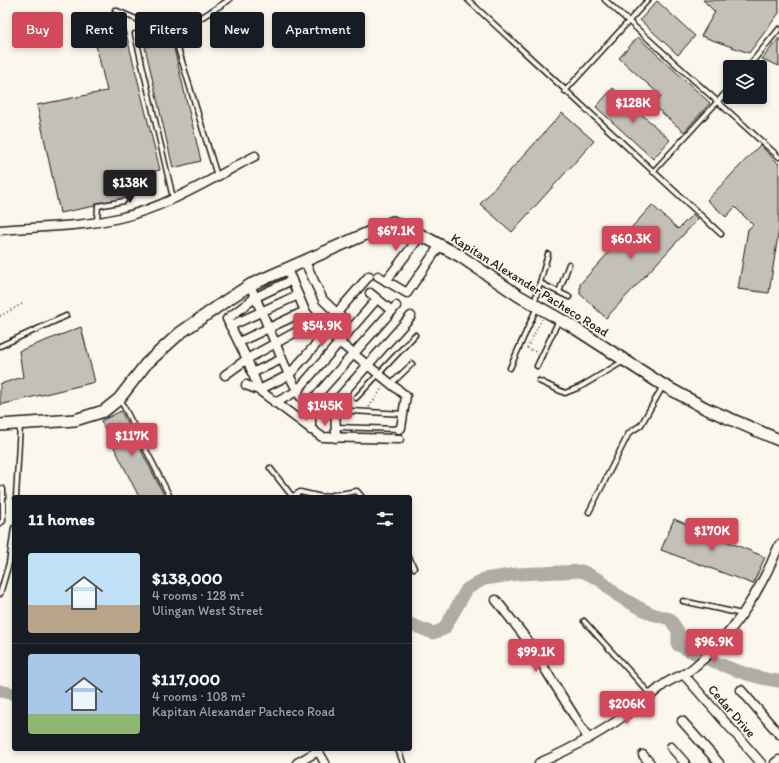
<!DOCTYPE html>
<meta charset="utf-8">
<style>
:root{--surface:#171b24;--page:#20242c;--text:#f1f3f6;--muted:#9ea1a6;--line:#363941;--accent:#d1495b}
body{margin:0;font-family:Itim,sans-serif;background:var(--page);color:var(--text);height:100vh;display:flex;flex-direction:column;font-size:15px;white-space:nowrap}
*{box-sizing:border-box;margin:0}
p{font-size:13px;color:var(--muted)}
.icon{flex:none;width:22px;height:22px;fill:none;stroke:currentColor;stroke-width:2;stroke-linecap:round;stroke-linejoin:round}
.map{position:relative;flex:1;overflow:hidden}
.panel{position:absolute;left:12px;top:495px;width:400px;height:256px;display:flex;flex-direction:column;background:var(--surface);border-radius:4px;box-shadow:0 2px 6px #0003}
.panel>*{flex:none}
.banner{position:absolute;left:12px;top:12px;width:400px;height:36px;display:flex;gap:8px}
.tools{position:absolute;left:723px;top:60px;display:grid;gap:8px}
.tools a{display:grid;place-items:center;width:44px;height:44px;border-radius:4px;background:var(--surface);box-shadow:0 2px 6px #0003;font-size:20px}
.price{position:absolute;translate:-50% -34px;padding:0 9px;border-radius:4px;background:var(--accent);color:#fff;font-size:13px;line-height:26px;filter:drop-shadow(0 1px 2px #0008)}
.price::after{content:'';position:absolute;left:50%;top:24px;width:12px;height:9px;margin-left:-6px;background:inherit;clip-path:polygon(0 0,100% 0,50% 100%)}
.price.selected{background:#222;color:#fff}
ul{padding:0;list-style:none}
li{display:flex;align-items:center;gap:12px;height:100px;padding:0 16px}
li+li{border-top:1px solid var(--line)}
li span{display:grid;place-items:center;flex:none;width:112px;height:80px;border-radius:4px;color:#555}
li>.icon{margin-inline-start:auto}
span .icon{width:48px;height:48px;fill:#fffc;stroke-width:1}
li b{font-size:17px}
h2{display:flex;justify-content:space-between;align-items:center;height:48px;padding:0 16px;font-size:17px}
.chip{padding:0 14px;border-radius:4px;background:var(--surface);box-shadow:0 2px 6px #0003;font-size:14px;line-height:36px}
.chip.selected{background:var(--accent);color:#fff}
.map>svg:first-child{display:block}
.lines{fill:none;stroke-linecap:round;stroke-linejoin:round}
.river{stroke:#afaca5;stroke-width:13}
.building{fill:#c3c0b8;stroke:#1c1c1c}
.lane-casing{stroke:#1c1c1c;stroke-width:7}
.street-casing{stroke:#1c1c1c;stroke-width:11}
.secondary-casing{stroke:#1c1c1c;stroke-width:14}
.path{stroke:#1c1c1c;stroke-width:1.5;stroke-dasharray:1 3;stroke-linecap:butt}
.lane{stroke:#fbf7ec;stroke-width:4}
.street{stroke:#fbf7ec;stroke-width:8}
.secondary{stroke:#fbf7ec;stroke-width:11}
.labels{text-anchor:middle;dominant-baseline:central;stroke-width:3.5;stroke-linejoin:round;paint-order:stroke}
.street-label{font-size:13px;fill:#1c1c1c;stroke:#fbf7ec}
</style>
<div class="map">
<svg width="779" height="763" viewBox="0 0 779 763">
<rect width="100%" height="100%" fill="#fbf7ec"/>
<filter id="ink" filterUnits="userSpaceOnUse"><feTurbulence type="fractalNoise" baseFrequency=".025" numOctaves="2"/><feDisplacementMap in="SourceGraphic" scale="8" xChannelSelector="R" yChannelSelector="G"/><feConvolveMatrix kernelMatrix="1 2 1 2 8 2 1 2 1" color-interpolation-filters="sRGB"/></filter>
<g filter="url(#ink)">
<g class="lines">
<g class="river">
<path d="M410,624L433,633L444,629L467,589L484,579L517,574L582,571L600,580L617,595L636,606L652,614L670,619L678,631V645C706,659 748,678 779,681"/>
<polyline points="0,691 14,694"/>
</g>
</g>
<g class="building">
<polygon points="703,0 779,0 779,13 749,53 701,36 715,12"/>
<polygon points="657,1 695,36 678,55 640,20"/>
<polygon points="124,25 160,170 124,179 129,198 97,203 95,206 60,213 37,105 107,91 93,33"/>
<polygon points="638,37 710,103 684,132 653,105 661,96 619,58"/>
<polygon points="779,38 779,66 762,59"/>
<polygon points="172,40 201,161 173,168 145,47"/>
<polygon points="613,88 670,140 653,159 596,107"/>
<polygon points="562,113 594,141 512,232 480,204"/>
<polygon points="760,145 779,164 779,229 769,293 738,289 748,229 753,225 735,207 726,217 707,200"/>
<polygon points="652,205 678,229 693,214 698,219 606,318 580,294 580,284"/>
<polygon points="81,327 95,382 0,405 0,384 23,377 19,351"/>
<polygon points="121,411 165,497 139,497 101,421"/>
<polygon points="674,519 765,557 753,584 661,550"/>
</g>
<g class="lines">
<g class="lane-casing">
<g id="lane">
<polyline points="468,0 721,234"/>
<polyline points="605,0 779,157"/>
<polyline points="115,10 174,35 217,176"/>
<polyline points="135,34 173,198"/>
<polyline points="174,35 229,0"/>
<polyline points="748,67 779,29"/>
<polyline points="565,91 648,0"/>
<polyline points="653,172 730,88"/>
<polyline points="97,221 98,206 124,201"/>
<polyline points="540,283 569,297"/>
<polyline points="559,292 569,264"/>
<polyline points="534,304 548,254"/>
<polyline points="0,346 66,316"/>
<polyline points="537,366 559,320"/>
<polyline points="510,368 537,307"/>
<polyline points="539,381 565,393 580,387 624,361"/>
<polyline points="391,384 412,364"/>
<polyline points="356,398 415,335"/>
<polyline points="120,399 170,497"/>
<polyline points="335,410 403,414"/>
<polyline points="336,427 399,429"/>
<polyline points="270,468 292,496"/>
<polyline points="0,488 3,489 3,521 0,523"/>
<polyline points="16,497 20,425"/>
<polyline points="291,497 300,492 322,497 357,491 362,497"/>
<polyline points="589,512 629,433 641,425 663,386"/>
<polyline points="410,559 414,568"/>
<polyline points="0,594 9,563 14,528"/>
<polyline points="683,601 742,614"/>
<polyline points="584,621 651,695"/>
<polyline points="398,749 403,763"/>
</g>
</g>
<g class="street-casing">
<g id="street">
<path d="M0,230C38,227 81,227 119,218C167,207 211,179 255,156"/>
<polyline points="305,262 323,300 344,320 339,326 347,333"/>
<polyline points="287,269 305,311 314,322 406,396 401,428 399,429"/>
<polyline points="378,276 407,293 440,245"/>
<polyline points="386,281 421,235"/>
<polyline points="250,285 289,375 300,396 311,407 311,430"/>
<polyline points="370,293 392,311"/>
<polyline points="336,314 369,276"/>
<polyline points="230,326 298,295"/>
<polyline points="239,342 305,311"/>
<polyline points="252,373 282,359"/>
<polyline points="225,375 247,359 314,322"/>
<polyline points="246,385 259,390 322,437 399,439"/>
<polyline points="259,390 247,359 227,319 256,297 292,280"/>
<polyline points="259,390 289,375 327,332"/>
<polyline points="275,403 297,391 377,299"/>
<polyline points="309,404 396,306"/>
<polyline points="336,438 335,402 411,316"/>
<polyline points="496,600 525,637 588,738"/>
<polyline points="684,675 761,763"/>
<polyline points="741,690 779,734"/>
<polyline points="682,721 719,763"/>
<polyline points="671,747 685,763"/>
<polyline points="317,749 325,763"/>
<polyline points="643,755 650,763"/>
<polyline points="297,763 318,751"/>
<path d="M539,763C574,748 608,729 639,705C647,699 654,692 662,686C671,678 684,676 693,668C732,637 761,590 779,545"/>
<polyline points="775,763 779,760"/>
</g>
</g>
<g class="secondary-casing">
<polyline id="secondary" points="0,425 75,420 104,411 119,399 146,364 180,333 227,300 250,285 393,222 421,235 460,256 519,296 570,325 663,385 705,408 779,440"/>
</g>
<g class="path">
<polyline points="0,316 24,303"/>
<polyline points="527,348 542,319"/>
<polyline points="527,348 538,353"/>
<polyline points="369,407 383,387"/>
</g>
<use href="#lane" class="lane"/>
<use href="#street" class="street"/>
<use href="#secondary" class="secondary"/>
</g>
</g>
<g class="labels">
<g class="street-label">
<text transform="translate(530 285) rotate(32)">Kapitan Alexander Pacheco Road</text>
<text transform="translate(732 711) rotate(49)">Cedar Drive</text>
</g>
</g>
</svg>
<div class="tools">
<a><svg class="icon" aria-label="layers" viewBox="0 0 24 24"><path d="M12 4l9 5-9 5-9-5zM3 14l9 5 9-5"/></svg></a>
</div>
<b class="price" style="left:633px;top:124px">$128K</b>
<b class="price selected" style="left:130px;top:204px">$138K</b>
<b class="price" style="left:396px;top:252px">$67.1K</b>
<b class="price" style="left:631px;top:260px">$60.3K</b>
<b class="price" style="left:322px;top:347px">$54.9K</b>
<b class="price" style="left:325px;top:427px">$145K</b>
<b class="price" style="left:132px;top:457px">$117K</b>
<b class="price" style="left:712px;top:552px">$170K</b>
<b class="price" style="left:714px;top:663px">$96.9K</b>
<b class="price" style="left:536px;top:673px">$99.1K</b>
<b class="price" style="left:627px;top:725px">$206K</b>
<div class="banner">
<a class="chip selected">Buy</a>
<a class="chip">Rent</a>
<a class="chip">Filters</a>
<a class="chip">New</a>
<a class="chip">Apartment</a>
</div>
<section class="panel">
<h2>11 homes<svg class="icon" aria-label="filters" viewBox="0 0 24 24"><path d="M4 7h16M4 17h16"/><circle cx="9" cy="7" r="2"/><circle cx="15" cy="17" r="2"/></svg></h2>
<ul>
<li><span style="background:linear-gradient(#bfe0f5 65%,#b9a48a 0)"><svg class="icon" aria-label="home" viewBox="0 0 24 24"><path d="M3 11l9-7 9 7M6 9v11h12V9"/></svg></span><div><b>$138,000</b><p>4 rooms · 128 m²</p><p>Ulingan West Street</p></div></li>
<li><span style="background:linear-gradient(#a9c7e8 75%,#8fb573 0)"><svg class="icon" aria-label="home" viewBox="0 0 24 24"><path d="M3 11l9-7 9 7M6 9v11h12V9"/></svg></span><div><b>$117,000</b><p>4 rooms · 108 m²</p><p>Kapitan Alexander Pacheco Road</p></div></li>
</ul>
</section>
</div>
